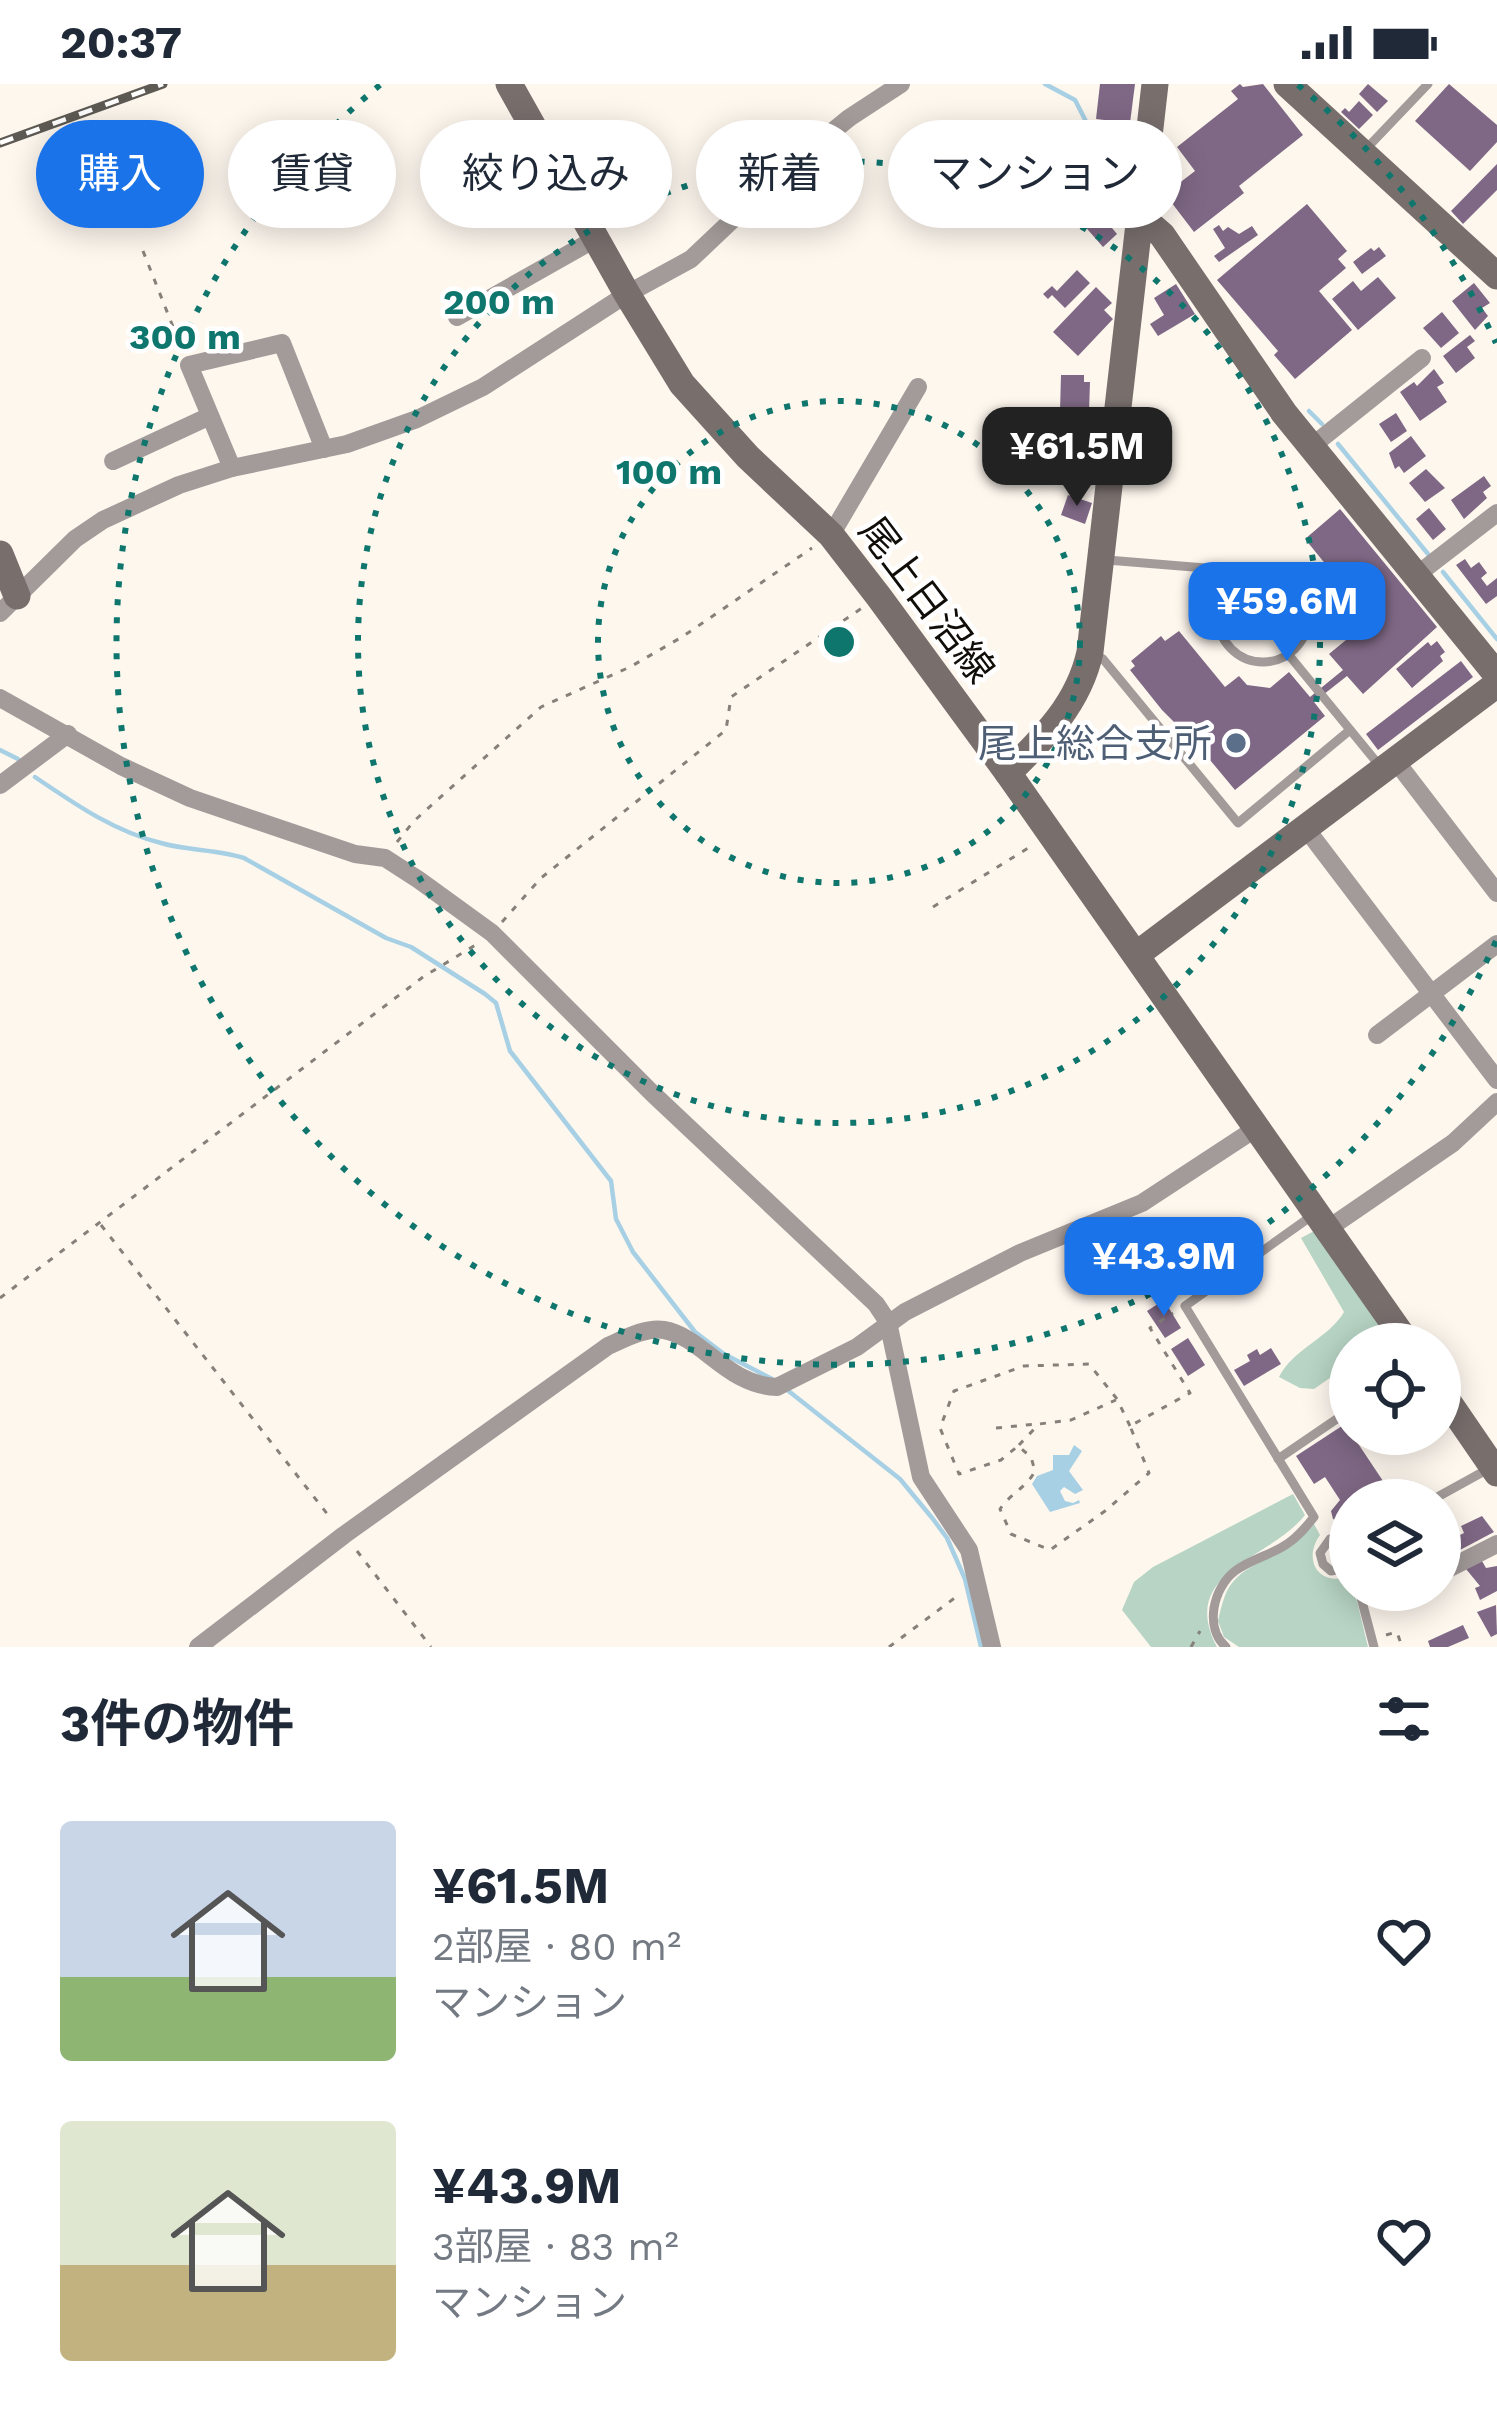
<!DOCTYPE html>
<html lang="ja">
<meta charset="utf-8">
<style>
:root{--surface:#fff;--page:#f6f6f7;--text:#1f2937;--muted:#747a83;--accent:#1a73e8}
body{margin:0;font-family:"Work Sans","Noto Sans JP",sans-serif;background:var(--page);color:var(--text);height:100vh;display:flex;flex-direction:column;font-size:45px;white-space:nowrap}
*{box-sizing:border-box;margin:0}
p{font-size:39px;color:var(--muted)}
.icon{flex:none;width:66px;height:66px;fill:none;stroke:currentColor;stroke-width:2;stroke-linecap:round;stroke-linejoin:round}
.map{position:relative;height:1563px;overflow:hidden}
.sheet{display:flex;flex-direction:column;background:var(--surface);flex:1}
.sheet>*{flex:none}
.guide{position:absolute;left:36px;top:36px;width:1425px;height:108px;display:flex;gap:24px}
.buttons{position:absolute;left:1329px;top:1239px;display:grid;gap:24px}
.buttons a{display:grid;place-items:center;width:132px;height:132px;border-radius:50%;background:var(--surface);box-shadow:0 6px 30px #0003;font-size:60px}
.price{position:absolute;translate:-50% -102px;padding:0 27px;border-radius:24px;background:var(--accent);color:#fff;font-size:39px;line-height:78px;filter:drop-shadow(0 3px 6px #0008)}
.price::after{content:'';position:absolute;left:50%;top:72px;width:36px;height:27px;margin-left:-18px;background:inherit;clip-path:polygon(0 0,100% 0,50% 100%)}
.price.current{background:#222;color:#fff}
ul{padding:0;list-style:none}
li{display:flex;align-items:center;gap:36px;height:300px;padding:0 60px}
li span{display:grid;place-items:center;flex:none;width:336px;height:240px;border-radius:12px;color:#555}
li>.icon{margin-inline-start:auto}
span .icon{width:144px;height:144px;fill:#fffc;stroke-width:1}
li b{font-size:51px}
h2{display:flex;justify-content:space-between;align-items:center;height:144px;padding:0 60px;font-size:51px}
.chip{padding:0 42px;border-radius:54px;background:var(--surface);box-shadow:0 6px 30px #0003;font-size:42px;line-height:108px}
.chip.current{background:var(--accent);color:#fff}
.status{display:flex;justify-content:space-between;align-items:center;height:84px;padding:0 60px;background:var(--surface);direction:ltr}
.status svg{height:33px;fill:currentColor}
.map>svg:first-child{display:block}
.green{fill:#b7d4c4}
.water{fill:#a7d0e5}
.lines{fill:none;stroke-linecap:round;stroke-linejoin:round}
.stream{stroke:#a7d0e5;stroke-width:4.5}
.building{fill:#7f6885}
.path{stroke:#85807a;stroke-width:3;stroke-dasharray:6 9;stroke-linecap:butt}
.lane{stroke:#a29b9a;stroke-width:9}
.street{stroke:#a29b9a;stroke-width:18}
.secondary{stroke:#786f6d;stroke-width:27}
.rail-casing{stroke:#5d5953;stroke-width:9}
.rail{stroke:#fff;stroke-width:4.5;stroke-dasharray:14;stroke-linecap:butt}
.ring{fill:none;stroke:#0f766e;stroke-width:6;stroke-dasharray:6 12}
.service-dot{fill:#5c6f8a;stroke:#fff;stroke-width:4.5}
.labels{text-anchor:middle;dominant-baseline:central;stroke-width:9;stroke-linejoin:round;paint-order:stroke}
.street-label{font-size:39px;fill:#110e0a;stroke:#fff}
.service-label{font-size:39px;fill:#4e5e75;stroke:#fff;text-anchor:end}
.centre{fill:#0f766e;stroke:#fff;stroke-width:6}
.ring-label{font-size:36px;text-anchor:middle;font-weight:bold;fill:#0f766e;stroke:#fff;stroke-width:9;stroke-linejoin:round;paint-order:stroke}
</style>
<div class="status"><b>20:37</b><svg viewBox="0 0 49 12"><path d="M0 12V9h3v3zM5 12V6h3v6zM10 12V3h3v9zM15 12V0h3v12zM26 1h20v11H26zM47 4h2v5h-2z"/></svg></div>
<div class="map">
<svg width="1497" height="1563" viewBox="0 0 1497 1563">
<rect width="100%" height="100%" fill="#fef7ee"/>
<g class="green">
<path d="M1316,1146L1384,1250L1379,1260H1350V1280L1314,1305L1300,1304L1279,1293C1293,1265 1329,1254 1344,1228L1301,1154Z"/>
<path d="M1293,1410L1305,1431C1270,1476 1177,1487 1217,1563H1151L1122,1526L1134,1498L1153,1483Z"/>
<path d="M1314,1440L1320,1451C1304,1473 1315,1500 1345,1494L1357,1517L1368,1563H1239L1224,1553L1218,1537C1221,1524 1224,1509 1232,1499C1252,1474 1287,1474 1314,1440Z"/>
</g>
<polygon class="water" points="1074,1361 1082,1367 1069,1387 1083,1406 1075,1410 1064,1403 1060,1407 1065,1417 1073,1419 1079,1416 1080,1419 1050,1428 1032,1400 1037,1392 1053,1386 1053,1371 1069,1371"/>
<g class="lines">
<g class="stream">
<polyline points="1045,0 1075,16 1095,55 1126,90"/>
<polyline points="1309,327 1322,340"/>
<polyline points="1338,360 1428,470"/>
<polyline points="1443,488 1497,555"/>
<polyline points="0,666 18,675"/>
<path d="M35,693C75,720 113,747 161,759C188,767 217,765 244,774L386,854L411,863L485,910L496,919L510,967L611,1097L616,1135L633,1168L695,1248L724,1270L772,1295"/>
<polyline points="786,1305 900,1395 933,1435 947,1454 965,1495 981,1563"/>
</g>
</g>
<g class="building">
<polygon points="1100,0 1135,0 1130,39 1096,35"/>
<polygon points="1240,0 1243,3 1263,0 1303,51 1239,102 1244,109 1194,148 1165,110 1195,87 1177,63 1238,15 1231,7"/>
<polygon points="1368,0 1388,17 1377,28 1359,10"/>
<polygon points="1449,0 1497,41 1497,58 1470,87 1415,37"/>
<polygon points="1359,17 1373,31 1359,45 1341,28 1345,24 1349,28"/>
<polygon points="1054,67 1063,94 1050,109 1031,82"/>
<polygon points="1497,80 1497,106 1463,140 1451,127"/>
<polygon points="1116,90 1127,109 1106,122 1094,103"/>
<polygon points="1094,111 1102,119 1099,122 1105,129 1102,132 1117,150 1103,163 1074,130"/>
<polygon points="1307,120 1347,167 1338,175 1346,184 1319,207 1352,246 1295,295 1274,271 1278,267 1217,196"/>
<polygon points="1219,141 1223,147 1228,143 1239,150 1252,142 1258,151 1219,178 1214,172 1225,164 1213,145"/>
<polygon points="1379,163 1386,172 1362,190 1353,178 1371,164 1374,167"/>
<polygon points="1077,186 1090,199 1065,224 1052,211 1048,215 1043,210 1052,202 1057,207"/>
<polygon points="1378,193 1396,214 1358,246 1332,215 1353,197 1361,207"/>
<polygon points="1474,199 1490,219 1482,224 1488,232 1475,246 1452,217"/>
<polygon points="1176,200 1195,230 1158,252 1150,240 1164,231 1154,214"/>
<polygon points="1096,203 1112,219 1104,226 1113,235 1078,272 1053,248"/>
<polygon points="1442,228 1459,249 1441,264 1423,244"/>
<polygon points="1470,251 1475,257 1467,263 1475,274 1456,289 1443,272"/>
<polygon points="1434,285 1444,299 1437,303 1447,318 1420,337 1400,308 1414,298 1417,302"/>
<polygon points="1061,291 1084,291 1084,298 1090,298 1089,328 1060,327"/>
<polygon points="1396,329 1407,347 1391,358 1379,340"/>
<polygon points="1411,352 1426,372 1404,389 1399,382 1395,385 1389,369"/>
<polygon points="1426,385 1445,404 1425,418 1409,399"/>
<polygon points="1484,392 1491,402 1483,408 1487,414 1464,435 1451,416"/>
<polygon points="1068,411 1092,419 1085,440 1061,431"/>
<polygon points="1429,424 1446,445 1433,456 1416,435"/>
<polygon points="1340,425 1437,543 1363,610 1347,592 1314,618 1325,632 1235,706 1195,658 1203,651 1197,644 1187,651 1162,626 1130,586 1135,582 1131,577 1161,552 1165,557 1179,547 1225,603 1239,592 1247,601 1270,604 1289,588 1310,613 1343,586 1329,570 1363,542 1339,540 1340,524 1363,526 1305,455"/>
<polygon points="1465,475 1471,484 1479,478 1487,489 1481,494 1487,502 1497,494 1497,512 1486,520 1456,481"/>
<polygon points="1437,557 1445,568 1440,572 1443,577 1412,604 1396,585 1428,558 1431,562"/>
<polygon points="1461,577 1473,593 1378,666 1366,650"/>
<polygon points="1164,1216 1181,1244 1165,1254 1147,1227"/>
<polygon points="1188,1254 1205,1281 1188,1292 1171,1265"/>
<polygon points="1271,1264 1281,1280 1244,1302 1234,1286 1250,1277 1247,1271 1257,1265 1260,1271"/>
<polygon points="1345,1340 1393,1412 1387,1416 1350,1416 1348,1442 1333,1435 1331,1427 1340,1416 1325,1393 1314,1400 1296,1372"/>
<polygon points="1482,1432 1494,1448 1460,1466 1454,1454 1464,1449 1461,1442"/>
<polygon points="1482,1477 1486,1484 1497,1482 1497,1507 1480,1516 1475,1504 1480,1502 1466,1485"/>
<polygon points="1496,1521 1497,1550 1491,1553 1477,1528"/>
<polygon points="1463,1541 1469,1554 1448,1563 1430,1563 1428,1557"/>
</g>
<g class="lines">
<g class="path">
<polyline points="143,167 181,263"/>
<polyline points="397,758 414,737 541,623 630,583 682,553 812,464"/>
<polyline points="933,823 1033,761"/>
<polyline points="502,838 541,794 726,646 731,613 862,524"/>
<polyline points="101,1141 332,1436"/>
<polyline points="0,1214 423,893 477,860"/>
<path d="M1130,1342L1117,1315L1089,1280L1024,1282L954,1307L940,1344L959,1390L1001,1376L1018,1362L1031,1373L1035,1387C1026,1404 1011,1409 1000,1425L1011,1450L1050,1466L1105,1427L1149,1389L1130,1342L1190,1309L1150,1244L1173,1229"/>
<polyline points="996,1344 1037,1340"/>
<polyline points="1019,1361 1039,1340 1071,1336 1116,1316"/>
<polyline points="357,1467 431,1563"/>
<polyline points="1386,1551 1397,1548 1402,1563"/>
<polyline points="889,1563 960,1510"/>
<polyline points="1191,1563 1200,1547"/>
</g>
<g class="lane">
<polyline points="1366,65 1428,0"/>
<polyline points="1107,476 1230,486 1240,495"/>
<circle cx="1263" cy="533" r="45"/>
<polyline points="1288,570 1379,681"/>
<polyline points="1095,571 1103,575 1238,739 1350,646"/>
<polyline points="1278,1375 1347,1328 1350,1333"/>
<polyline points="1432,1416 1490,1384"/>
<polyline points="1350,1458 1341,1453 1330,1455 1320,1469 1323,1480 1331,1487 1350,1483"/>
<polyline points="1359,1506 1374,1563"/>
<path d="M1226,1563C1204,1544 1213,1504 1235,1487C1251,1475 1271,1471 1287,1460C1298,1453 1306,1443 1314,1433L1185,1222L1313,1131"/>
</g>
<g class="street">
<polyline points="457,233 595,155"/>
<polyline points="1312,362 1422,274"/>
<polyline points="113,377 210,332"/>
<polyline points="232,384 189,281 282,259 324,365"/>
<polyline points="831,451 918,303"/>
<polyline points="1418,490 1497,429"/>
<polyline points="0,529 75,455 103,436 179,401 232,384 347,360 417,335 483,303 627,210 691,175 783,88 849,34 901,0"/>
<polyline points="0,614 121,682 190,714 355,770 385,774 419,796 492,849 652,1009 876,1220 888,1238 921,1393 969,1466 992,1563"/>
<polyline points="1395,676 1497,809"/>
<polyline points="0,701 68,650"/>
<polyline points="1304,742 1497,996"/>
<polyline points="1377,951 1497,860"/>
<polyline points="1329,1144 1453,1059 1497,1018"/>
<polyline points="1440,1489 1497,1460"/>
<path d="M198,1563L344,1451L608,1262C624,1255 645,1243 664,1246C703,1253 726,1301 777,1303L857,1263L905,1228L1020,1169L1142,1119L1258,1043"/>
</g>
<g class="secondary">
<polyline points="509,0 627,210 682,300 748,373 831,451 879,513 1008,689 1408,1260"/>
<polyline points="1287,0 1497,192"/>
<polyline points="1140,132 1162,151 1284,329 1497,591"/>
<polyline points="0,470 17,512"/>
<path d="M1008,689C1045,653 1079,619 1090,568L1155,0"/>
<polyline points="1136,871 1497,600"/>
<polyline points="1440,1306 1497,1389"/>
</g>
<g class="rail-casing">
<polyline id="rail" points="0,59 163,0"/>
</g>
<use href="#rail" class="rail"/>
</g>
<g class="ring">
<circle cx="839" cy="558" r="241"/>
<circle cx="839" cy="558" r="481"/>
<path d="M1496 857A722 722 0 1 1 380 1M1298 1A722 722 0 0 1 1496 259"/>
</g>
<circle class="service-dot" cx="1236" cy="659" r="12"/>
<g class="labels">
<g class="street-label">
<text transform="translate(927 516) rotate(53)">尾上日沼線</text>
</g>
<g class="service-label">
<text x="1212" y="659">尾上総合支所</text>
</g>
</g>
<circle cx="839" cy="558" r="18" class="centre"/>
<g class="ring-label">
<text x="499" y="230">200 m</text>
<text x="185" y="265">300 m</text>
<text x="669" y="400">100 m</text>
</g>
</svg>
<div class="buttons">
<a><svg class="icon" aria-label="locate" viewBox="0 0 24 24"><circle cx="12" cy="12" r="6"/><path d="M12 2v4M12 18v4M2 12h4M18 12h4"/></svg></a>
<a><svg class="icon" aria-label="layers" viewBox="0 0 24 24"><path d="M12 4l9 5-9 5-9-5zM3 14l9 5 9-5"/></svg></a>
</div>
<b class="price current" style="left:1077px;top:425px">¥61.5M</b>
<b class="price" style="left:1287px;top:580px">¥59.6M</b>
<b class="price" style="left:1164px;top:1235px">¥43.9M</b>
<div class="guide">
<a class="chip current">購入</a>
<a class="chip">賃貸</a>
<a class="chip">絞り込み</a>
<a class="chip">新着</a>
<a class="chip">マンション</a>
</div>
</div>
<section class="sheet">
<h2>3件の物件<svg class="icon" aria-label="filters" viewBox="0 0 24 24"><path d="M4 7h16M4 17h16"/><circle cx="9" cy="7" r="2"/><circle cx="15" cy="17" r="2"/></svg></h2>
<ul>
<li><span style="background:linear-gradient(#c9d6e8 65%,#8fb573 0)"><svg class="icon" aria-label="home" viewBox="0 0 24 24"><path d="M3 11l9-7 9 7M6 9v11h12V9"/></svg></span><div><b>¥61.5M</b><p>2部屋 · 80 m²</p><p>マンション</p></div><svg class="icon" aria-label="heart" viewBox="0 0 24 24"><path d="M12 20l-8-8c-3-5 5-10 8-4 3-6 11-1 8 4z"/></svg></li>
<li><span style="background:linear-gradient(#dfe7d0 60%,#c2b280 0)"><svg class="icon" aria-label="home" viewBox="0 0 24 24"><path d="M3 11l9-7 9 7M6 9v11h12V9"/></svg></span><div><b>¥43.9M</b><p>3部屋 · 83 m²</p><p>マンション</p></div><svg class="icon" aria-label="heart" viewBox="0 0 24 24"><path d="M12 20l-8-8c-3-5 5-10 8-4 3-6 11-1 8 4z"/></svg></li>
</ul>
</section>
